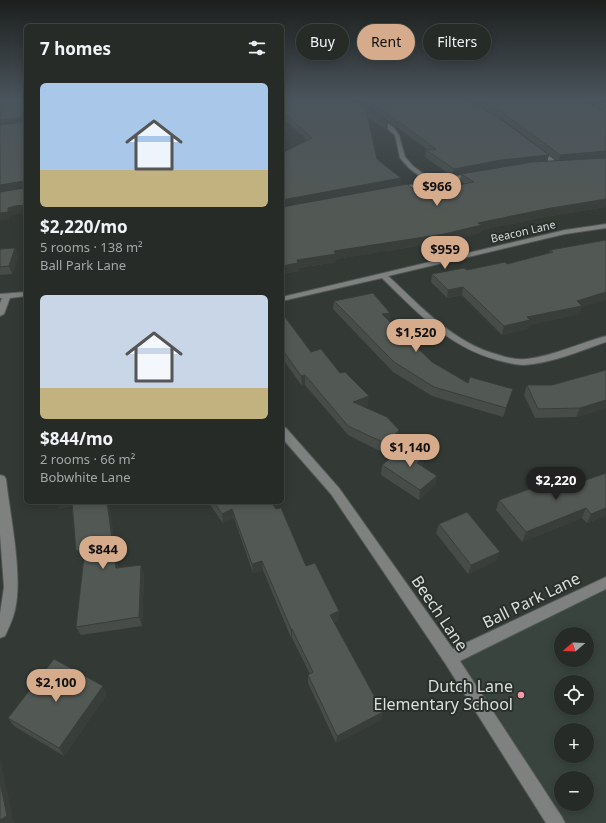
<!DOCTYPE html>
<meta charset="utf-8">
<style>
:root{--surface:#262b28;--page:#323734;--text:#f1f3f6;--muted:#a4a7a8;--line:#424745;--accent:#d6ab8b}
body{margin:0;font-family:"Noto Sans",sans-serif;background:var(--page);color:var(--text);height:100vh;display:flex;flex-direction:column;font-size:15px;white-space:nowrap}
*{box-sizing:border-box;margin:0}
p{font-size:13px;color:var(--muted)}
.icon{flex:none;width:22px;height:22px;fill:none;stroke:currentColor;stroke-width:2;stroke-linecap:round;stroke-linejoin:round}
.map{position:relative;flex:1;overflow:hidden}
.panel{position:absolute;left:24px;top:24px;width:260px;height:480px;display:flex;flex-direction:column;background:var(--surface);border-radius:6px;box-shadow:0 2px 10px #0003,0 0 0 1px var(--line)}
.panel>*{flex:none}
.banner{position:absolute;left:296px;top:24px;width:250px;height:36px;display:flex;gap:8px}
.needle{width:26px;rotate:251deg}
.tools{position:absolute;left:554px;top:627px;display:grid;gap:8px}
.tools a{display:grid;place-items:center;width:40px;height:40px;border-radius:50%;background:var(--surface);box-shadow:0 2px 10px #0003,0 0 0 1px var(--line);font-size:20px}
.price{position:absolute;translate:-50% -34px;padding:0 9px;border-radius:14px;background:var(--accent);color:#111;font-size:13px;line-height:26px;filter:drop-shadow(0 1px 2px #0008)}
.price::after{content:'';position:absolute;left:50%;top:24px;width:12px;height:9px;margin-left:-6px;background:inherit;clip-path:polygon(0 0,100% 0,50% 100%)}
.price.active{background:#222;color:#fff}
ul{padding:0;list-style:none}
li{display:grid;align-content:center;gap:8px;height:212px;padding:0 16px}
li span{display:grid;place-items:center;height:124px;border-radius:6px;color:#555}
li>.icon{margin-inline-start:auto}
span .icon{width:72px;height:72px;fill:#fffc;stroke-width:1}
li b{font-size:17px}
h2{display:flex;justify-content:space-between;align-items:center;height:48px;padding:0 16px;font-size:17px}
.chip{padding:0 14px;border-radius:18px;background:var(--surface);box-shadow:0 2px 10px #0003,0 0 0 1px var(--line);font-size:14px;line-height:36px}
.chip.active{background:var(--accent);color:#111}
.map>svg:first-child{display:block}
.built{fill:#38443d;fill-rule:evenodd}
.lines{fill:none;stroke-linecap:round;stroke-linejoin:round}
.minor-casing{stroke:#515753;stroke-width:2}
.minor{fill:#7e817f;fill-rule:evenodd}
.wall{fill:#474c48;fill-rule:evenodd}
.shaded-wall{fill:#393e3b}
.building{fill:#525854;stroke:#393e3b}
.poi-dot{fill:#f39aab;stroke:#292f2b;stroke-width:1.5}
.labels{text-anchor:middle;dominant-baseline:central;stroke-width:4;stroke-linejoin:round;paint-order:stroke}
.far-street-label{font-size:11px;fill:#dbdfdc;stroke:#292f2b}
.near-street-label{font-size:16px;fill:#dbdfdc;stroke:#292f2b}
.near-poi-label{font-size:16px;fill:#dbdfdc;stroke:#292f2b;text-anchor:end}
</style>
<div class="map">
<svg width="606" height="823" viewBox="0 0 606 823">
<rect width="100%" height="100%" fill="#333935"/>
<path class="built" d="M606,589V823H566L458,659ZM561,634H587V660H561ZM561,682H587V708H561ZM561,730H587V756H561ZM561,778H587V804H561Z"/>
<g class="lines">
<g class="minor-casing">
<g id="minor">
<polygon points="606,104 606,106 588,108 586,107"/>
<polygon points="374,116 378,116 394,128 399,135 405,157 413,166 433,181 473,173 476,175 432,185 396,190 396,188 427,182 409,168 400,158 395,135 374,118"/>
<polygon points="535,148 539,148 558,163 558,165 554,165 535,150"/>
<path d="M606,224V228L565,234L388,276C422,307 453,343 499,355C508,358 517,360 526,359C554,356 579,343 606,336V342C580,351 552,363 524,365C515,365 505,362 497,360C448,347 416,311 382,278L282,301V297L565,230Z"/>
<polygon points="26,292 26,296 10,298 4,314 0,316 0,303 2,298 0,298 0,294"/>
<polygon points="282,427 286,428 339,488 453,649 606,577 606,589 460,661 562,817 565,823 546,823 445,663 331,494 282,438"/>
<path d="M0,475L4,476L6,479C10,516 23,575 15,610C13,619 9,627 5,636L0,638V614L4,587L0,534Z"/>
</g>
</g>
<use href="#minor" class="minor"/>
</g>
<g class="wall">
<path d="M282,99H354L388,123L387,129H385L367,117L377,159L400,185L416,191H428L465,184L460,181L461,174L452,176L425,157L426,150H428L398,128H396L382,116L355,99H606V207L544,217L481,230L480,233L442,242L336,259V262L298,268L299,271L282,274V153L307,140L282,117ZM468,100L501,118L558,161H547L549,155ZM591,104H599L598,108ZM517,165L466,173L500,167Z"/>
<polygon points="606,240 579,314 529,325 528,329 502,335 462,295 447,298 431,282 432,274 467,270 507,264 549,253 550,250"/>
<polygon points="15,248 18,256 12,274 0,275 0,249"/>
<polygon points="334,301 390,313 389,321 432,362 468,383 513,389 503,417 432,396 393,372 333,309"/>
<polygon points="282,313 311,352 340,373 368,405 364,407 399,430 397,440 386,454 348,435 305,385 302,386 282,358"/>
<polygon points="606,370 606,408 576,417 535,418 524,395 527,385 552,385"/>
<polygon points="424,457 422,466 437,476 435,485 419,500 381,475 382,465"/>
<polygon points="566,476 606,515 587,523 582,518 522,542 496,510 499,500"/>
<polygon points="56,502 106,502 110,511 118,568 144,574 142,626 81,635 76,627 84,559 80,560 76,551 72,506 59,509"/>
<polygon points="208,502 271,502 306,566 339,611 338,620 334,622 381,720 336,743 308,683 308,675 310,674 292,638 291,638 263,570 253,573 234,518 223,523"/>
<polygon points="439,524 496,561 468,574 436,533"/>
<polygon points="107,694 64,756 14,726 8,718"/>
</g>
<g class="shaded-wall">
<polygon points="589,99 606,99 606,103 599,103 599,104 587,104"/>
<polygon points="24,117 26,124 0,127 0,120"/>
<polygon points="397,122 399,122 398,128 396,128"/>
<polygon points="386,123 388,123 387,129 385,129"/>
<polygon points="606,151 606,158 558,161 560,155"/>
<polygon points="549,155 547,162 500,167 452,176 454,169 501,160"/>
<polygon points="401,178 400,186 282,207 282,200"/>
<polygon points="24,181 26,189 0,193 0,185"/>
<polygon points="606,199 606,207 544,217 481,230 480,233 442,242 336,259 336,262 298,268 299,271 282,274 282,266 297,260 334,251 478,223 546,209"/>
<polygon points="26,205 26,213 18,214 10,216 11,219 0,221 0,213 8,208 15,206"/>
<polygon points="15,248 18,256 12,274 9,266"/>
<polygon points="463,287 462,295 447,298 448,290"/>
<polygon points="606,292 606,300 582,307 579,314 529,325 528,329 502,335 504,326 527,317 577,301"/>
<polygon points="390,313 389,321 382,314"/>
<polygon points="305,375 305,385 302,386 301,376"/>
<polygon points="369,396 368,405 353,411 353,402"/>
<polygon points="606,400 606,408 576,417 580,408"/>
<polygon points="399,430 397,440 386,454 387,444"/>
<polygon points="424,457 422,466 417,463"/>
<polygon points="437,476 435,485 419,500 420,490"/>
<polygon points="56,502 74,502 75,505 59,509"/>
<polygon points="107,502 110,511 120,577 116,568"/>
<polygon points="586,508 582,518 522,542 526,532"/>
<polygon points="606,508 606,515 587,523 591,514"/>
<polygon points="232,509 234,518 223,523 222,514"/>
<polygon points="85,548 89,558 80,560 76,551"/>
<polygon points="500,552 496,561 468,574 471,565"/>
<polygon points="262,561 263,570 253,573 252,564"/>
<polygon points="141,565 144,574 142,626 139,617"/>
<polygon points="339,611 338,620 330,623 330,615"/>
<rect x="291" y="629" width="1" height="9"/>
<polygon points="103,686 107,694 64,756 59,748"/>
<polygon points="383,712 381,720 336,743 337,736"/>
<polygon points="0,757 14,823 0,823"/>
</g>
<g class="building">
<polygon points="0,99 26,99 26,205 15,206 8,208 8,212 0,213 0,192 24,188 25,183 24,181 0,185 0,125 24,122 26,119 24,117 0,120"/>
<polygon points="282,99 354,99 388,123 386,123 366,110 377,159 401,178 282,200 282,153 312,138 282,111"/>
<polygon points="365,99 466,99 496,116 549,155 501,160 454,169 426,150 436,149 399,122 397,122 383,110"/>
<polygon points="478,99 579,99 606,111 606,151 560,155 502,112"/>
<polygon points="606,102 606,106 599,103"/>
<polygon points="606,158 606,199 546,209 478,223 482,225 444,234 334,251 336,254 297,260 298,263 282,266 282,207 407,184 416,191 427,189 428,191 474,182 461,174 532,162"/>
<polygon points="606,240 606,292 577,301 582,306 527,317 530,320 504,326 463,287 448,290 432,274 464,268 467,270 505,262 507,264 553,252 550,250"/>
<polygon points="15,248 9,266 0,267 0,249"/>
<polygon points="373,293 390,313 382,314 432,362 468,383 470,377 513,389 506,408 434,387 394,362 334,301"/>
<polygon points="282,313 311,352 321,349 340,373 345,372 369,396 353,402 387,417 399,430 387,444 348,426 305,375 301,376 282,349"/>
<polygon points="606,370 606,400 580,408 538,409 527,385 552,385"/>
<polygon points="406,445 424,457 417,463 437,476 420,490 382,465"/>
<polygon points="606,473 606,508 591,514 586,508 526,532 499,500 566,476 575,484"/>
<polygon points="72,502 104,502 104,503 107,502 116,568 141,565 139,617 76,627 85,548 76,551"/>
<polygon points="214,502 271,502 276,509 281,508 306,566 315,563 339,611 330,615 383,712 337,736 308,675 313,672 292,629 291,629 262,561 252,564 232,509 222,514"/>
<polygon points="467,512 500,552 471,565 439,524"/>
<polygon points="54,659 103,686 59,748 8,718"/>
<polygon points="0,782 7,816 0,820"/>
</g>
<linearGradient id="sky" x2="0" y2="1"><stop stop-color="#1c1f1d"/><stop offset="0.46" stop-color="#4a545c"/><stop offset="1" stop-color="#4a545c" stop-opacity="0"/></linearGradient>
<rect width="606" height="214" fill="url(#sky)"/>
<circle class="poi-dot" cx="521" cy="695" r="4"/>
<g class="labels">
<g class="far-street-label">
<text transform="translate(523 231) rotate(-13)">Beacon Lane</text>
</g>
<g class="near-street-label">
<text transform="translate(531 600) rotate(-26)">Ball Park Lane</text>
<text transform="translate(440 613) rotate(56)">Beech Lane</text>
</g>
<g class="near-poi-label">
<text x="513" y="686">Dutch Lane<tspan x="513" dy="18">Elementary School</tspan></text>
</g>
</g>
</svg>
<div class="tools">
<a><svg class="needle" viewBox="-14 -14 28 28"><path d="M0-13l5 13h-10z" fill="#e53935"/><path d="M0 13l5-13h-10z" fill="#a4a7a8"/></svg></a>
<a><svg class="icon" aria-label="locate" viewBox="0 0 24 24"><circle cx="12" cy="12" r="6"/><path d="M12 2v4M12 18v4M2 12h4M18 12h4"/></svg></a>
<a>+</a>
<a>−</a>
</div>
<b class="price" style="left:437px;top:207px">$966</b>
<b class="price" style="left:445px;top:270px">$959</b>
<b class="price" style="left:416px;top:353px">$1,520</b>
<b class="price" style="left:410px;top:468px">$1,140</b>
<b class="price active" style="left:556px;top:501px">$2,220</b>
<b class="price" style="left:103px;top:570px">$844</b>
<b class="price" style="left:56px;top:703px">$2,100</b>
<div class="banner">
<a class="chip">Buy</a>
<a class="chip active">Rent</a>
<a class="chip">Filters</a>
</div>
<section class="panel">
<h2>7 homes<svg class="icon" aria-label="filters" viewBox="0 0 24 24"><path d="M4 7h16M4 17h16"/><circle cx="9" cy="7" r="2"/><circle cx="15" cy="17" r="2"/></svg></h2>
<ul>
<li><span style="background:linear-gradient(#a9c7e8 70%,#c2b280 0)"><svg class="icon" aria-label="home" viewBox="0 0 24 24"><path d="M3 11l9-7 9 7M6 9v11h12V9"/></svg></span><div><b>$2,220/mo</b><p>5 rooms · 138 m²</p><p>Ball Park Lane</p></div></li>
<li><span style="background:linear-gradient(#c9d6e8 75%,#c2b280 0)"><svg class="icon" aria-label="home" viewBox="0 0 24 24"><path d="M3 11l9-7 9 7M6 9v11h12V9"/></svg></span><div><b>$844/mo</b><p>2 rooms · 66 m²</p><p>Bobwhite Lane</p></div></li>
</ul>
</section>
</div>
